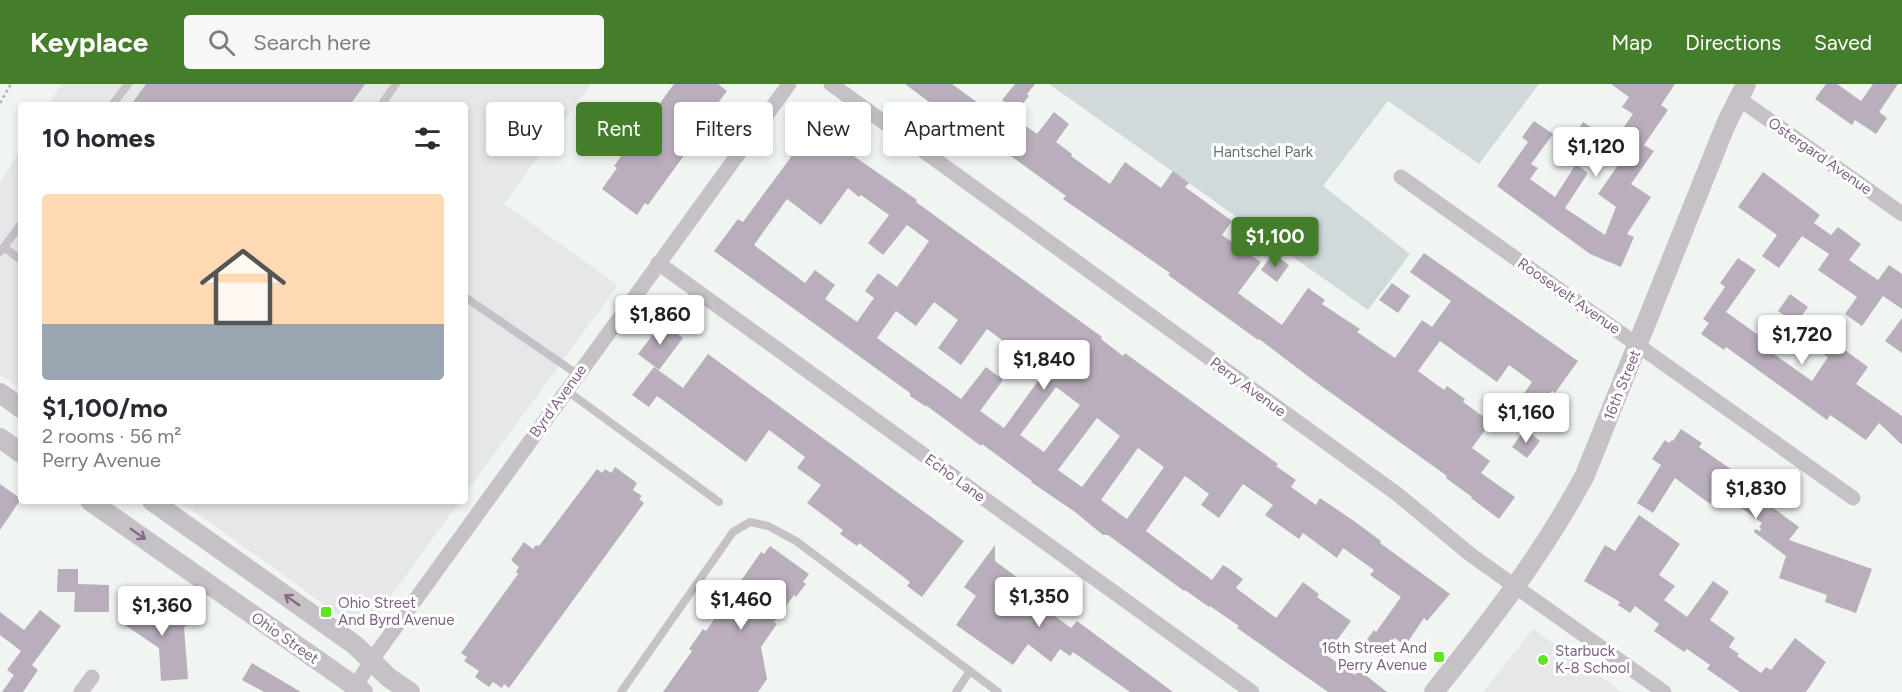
<!DOCTYPE html>
<meta charset="utf-8">
<style>
:root{--surface:#fff;--page:#f7f7f7;--text:#2b2b33;--muted:#7c7c81;--line:#e1e1e2;--accent:#447e2b}
body{margin:0;font-family:Figtree,sans-serif;background:var(--page);color:var(--text);height:100vh;display:flex;flex-direction:column;font-size:22px;white-space:nowrap}
*{box-sizing:border-box;margin:0}
p{font-size:20px;color:var(--muted)}
.icon{flex:none;width:33px;height:33px;fill:none;stroke:currentColor;stroke-width:2;stroke-linecap:round;stroke-linejoin:round}
.map{position:relative;flex:1;overflow:hidden}
.details{position:absolute;left:18px;top:18px;width:450px;height:402px;display:flex;flex-direction:column;background:var(--surface);border-radius:6px;box-shadow:0 3px 9px #0003}
.details>*{flex:none}
.top-card{position:absolute;left:486px;top:18px;width:570px;height:54px;display:flex;gap:12px}
.price{position:absolute;translate:-50% -51px;padding:0 14px;border-radius:6px;background:#fff;color:#222;font-size:20px;line-height:39px;filter:drop-shadow(0 2px 3px #0008)}
.price::after{content:'';position:absolute;left:50%;top:36px;width:18px;height:14px;margin-left:-9px;background:inherit;clip-path:polygon(0 0,100% 0,50% 100%)}
.price.selected{background:var(--accent);color:#fff}
ul{padding:0;list-style:none}
li{display:grid;align-content:center;gap:12px;height:318px;padding:0 24px}
li+li{border-top:2px solid var(--line)}
li span{display:grid;place-items:center;height:186px;border-radius:6px;color:#555}
li>.icon{margin-inline-start:auto}
span .icon{width:108px;height:108px;fill:#fffc;stroke-width:1}
li b{font-size:26px}
h2{display:flex;justify-content:space-between;align-items:center;height:72px;padding:0 24px;font-size:26px}
.tag{padding:0 21px;border-radius:6px;background:var(--surface);box-shadow:0 3px 9px #0003;font-size:21px;line-height:54px}
.tag.selected{background:var(--accent);color:#fff}
header{display:flex;align-items:center;gap:36px;box-sizing:border-box;height:84px;padding:0 30px;background:var(--accent);color:#fff}
header strong{font-size:28px}
nav{display:flex;gap:33px;margin-inline-start:auto;font-size:21px}
.search{width:420px;height:54px;background:var(--page);display:flex;align-items:center;gap:15px;box-sizing:border-box;padding:0 21px;border-radius:6px;color:var(--muted);font-size:22px}
.map>svg:first-child{display:block}
.built{fill:#e6e7e8}
.green{fill:#d0dada}
.building{fill:#b9afbc;fill-rule:evenodd}
.lines{fill:none;stroke-linecap:round;stroke-linejoin:round}
.path{stroke:#bcb7bd;stroke-width:3;stroke-dasharray:3 3;stroke-linecap:butt}
.service{stroke:#c6c0c7;stroke-width:8}
.minor{stroke:#c6c0c7;stroke-width:15}
.tertiary{stroke:#c6c0c7;stroke-width:20}
.oneway{stroke:#856c89}
.poi-dot{fill:#63e322;stroke:#fff;stroke-width:2}
.labels{text-anchor:middle;dominant-baseline:central;stroke-width:6;stroke-linejoin:round;paint-order:stroke}
.park-label{font-size:15px;fill:#627479;stroke:#fff}
.street-label{font-size:15px;fill:#7e6382;stroke:#fff}
.poi-label{font-size:15px;fill:#7e6382;stroke:#fff;text-anchor:start}
</style>
<header>
<strong>Keyplace</strong>
<div class="search"><svg class="icon" aria-label="search" viewBox="0 0 24 24"><circle cx="10" cy="10" r="6"/><path d="M15 15l6 6"/></svg>Search here</div>
<nav><a>Map</a><a>Directions</a><a>Saved</a></nav>
</header>
<div class="map">
<svg width="1902" height="608" viewBox="0 0 1902 608">
<rect width="100%" height="100%" fill="#f1f5f2"/>
<g class="built">
<polygon points="61,0 591,0 504,120 618,201 465,410 465,21 48,21"/>
<polygon points="21,65 21,305 0,291 0,99"/>
<polygon points="179,417 460,417 375,534 363,543 355,542 348,539 284,491"/>
<polygon points="1533,545 1622,608 1483,608"/>
</g>
<polygon class="green" points="1049,0 1539,0 1479,80 1388,17 1323,102 1410,170 1368,226"/>
<g class="building">
<polygon points="146,0 365,0 350,21 131,21"/>
<polygon points="674,0 718,0 727,7 711,28 714,30 648,121 645,119 637,131 602,105 617,84 614,82"/>
<polygon points="905,0 952,0 985,24 969,48"/>
<polygon points="1015,0 1035,0 1027,10 1029,12 1017,27 1002,16"/>
<polygon points="1611,0 1675,0 1661,21 1668,26 1644,61 1654,67 1631,100 1651,113 1627,150 1634,153 1621,183 1590,170 1497,102 1528,58 1522,53 1534,37 1553,50 1531,80 1538,84 1530,95 1555,113 1576,80 1588,89 1565,124 1605,151 1616,123 1598,110 1623,74 1609,64 1633,30 1622,23 1629,13"/>
<polygon points="1826,0 1837,0 1861,17 1873,0 1898,0 1879,28 1887,34 1876,50 1855,36 1852,41 1815,15"/>
<polygon points="1054,28 1069,40 1056,58 1072,70 1071,72 1110,100 1125,78 1161,104 1173,87 1189,99 1185,103 1232,137 1222,151 1261,178 1238,209 1282,241 1308,204 1325,216 1322,220 1360,245 1357,248 1395,274 1422,236 1432,243 1451,217 1410,188 1424,169 1578,277 1555,309 1552,307 1527,340 1511,328 1532,298 1509,281 1497,298 1440,257 1418,287 1444,306 1447,302 1465,315 1463,318 1491,338 1472,364 1490,377 1481,389 1515,413 1499,435 1471,414 1472,413 1446,394 1447,392 1313,296 1259,255 1258,256 1168,191 1170,189 1063,115 1066,112 1008,70 1006,72 994,63 1015,34 1037,50"/>
<polygon points="1583,38 1598,48 1587,64 1572,54"/>
<path d="M806,39L844,67L845,66L917,116L916,118L1102,253L1101,255L1123,272L1125,269L1278,380L1276,382L1296,396L1291,403L1316,421L1320,414L1354,437L1381,457L1380,459L1450,510L1427,537L1424,534L1405,562L1395,554L1381,574L1363,561L1374,546L1376,548L1401,513L1370,491L1374,486L1343,464L1337,474L1303,449L1299,455L1265,431L1273,421L1243,400L1219,434L1201,421L1209,410L1185,392L1146,447L1212,496L1223,481L1228,484L1243,495L1236,504L1276,534L1303,498L1319,510L1317,513L1351,537L1326,571L1355,591L1359,586L1387,608H1328L1237,544L1239,542L1210,522L1209,523L1185,506L1184,507L1108,451H1103L1075,428L1031,398L1032,397L982,360L981,362L927,322H925L910,312V309L714,167L738,135L743,138L791,73L785,68ZM848,104L859,113L861,111L889,131L868,159L883,171L907,141L929,157L897,203L878,189L865,207L874,214L857,238L825,215L835,201L815,186L805,199L754,161L787,115L821,141ZM934,218L958,236L938,264L961,281L987,245L1033,279L1032,281L1043,290L1004,344L980,327L1003,296L986,283L961,315L877,254L896,227L916,242ZM1056,303L1080,321L1044,368L1020,351ZM1097,334L1120,352L1082,403L1058,386ZM1138,364L1164,383L1127,435L1101,416Z"/>
<polygon points="1763,88 1820,131 1814,139 1831,151 1838,143 1861,160 1849,176 1878,196 1889,181 1902,190 1902,225 1883,212 1862,242 1845,230 1857,213 1818,186 1829,170 1802,152 1779,184 1762,172 1777,151 1738,123"/>
<polygon points="1273,169 1289,181 1277,198 1261,186"/>
<polygon points="1738,174 1756,186 1726,228 1775,263 1771,268 1812,297 1828,273 1807,259 1819,242 1837,254 1834,258 1868,283 1856,300 1902,332 1902,361 1879,339 1866,356 1830,331 1827,336 1726,263 1724,266 1701,250 1709,239 1703,235 1725,203 1720,199"/>
<polygon points="1392,199 1410,212 1398,229 1379,216"/>
<polygon points="1790,210 1808,223 1796,240 1778,227"/>
<polygon points="1902,234 1902,269 1885,257"/>
<polygon points="662,239 683,254 659,286 638,270"/>
<polygon points="708,270 964,457 922,513 907,502 910,498 859,459 857,462 840,450 843,446 807,419 821,401 797,384 805,373 769,346 746,378 657,312 649,323 632,311 654,283 683,304"/>
<polygon points="1525,345 1540,357 1527,374 1512,363"/>
<polygon points="1681,345 1702,359 1699,363 1768,411 1764,417 1799,443 1789,456 1872,485 1856,529 1825,518 1827,511 1779,494 1786,472 1754,448 1755,445 1760,447 1761,444 1759,443 1762,439 1719,408 1710,420 1675,394 1653,429 1637,419 1661,381 1652,375 1665,356 1669,359 1672,356 1673,357"/>
<polygon points="615,383 637,399 633,406 642,412 639,415 644,419 509,604 504,600 502,604 493,598 489,603 475,593 479,587 464,577 467,573 461,569 518,490 516,488 519,483 511,476 524,458 533,465 536,461 539,462 597,385 602,389 605,385 611,389"/>
<polygon points="0,400 21,415 0,446"/>
<polygon points="1639,431 1680,460 1659,491 1675,502 1664,516 1687,533 1713,497 1729,508 1710,536 1735,554 1729,563 1739,570 1737,572 1761,589 1766,583 1771,586 1795,554 1826,578 1806,608 1740,608 1707,585 1710,581 1687,565 1684,568 1654,547 1659,540 1635,522 1630,529 1618,521 1620,518 1584,497 1605,461 1615,467"/>
<polygon points="995,461 995,477 1045,514 1040,521 1071,544 1077,537 1173,608 1130,608 1073,568 1070,572 1060,565 1051,578 1028,560 1013,581 956,541 976,512 964,503"/>
<polygon points="770,462 809,490 803,498 806,500 796,513 794,511 774,538 777,540 761,563 767,595 758,608 663,608 692,567 689,565 703,545 706,547 761,468 764,470"/>
<polygon points="58,485 78,485 78,500 109,501 109,528 74,528 75,508 57,508"/>
<polygon points="134,515 165,536 187,524 194,537 184,543 188,595 161,597 159,564 119,537"/>
<polygon points="40,526 61,542 32,581 38,586 23,608 2,608 14,591 7,586 21,567 0,551 0,528 24,546"/>
<polygon points="252,579 301,608 264,608 242,596"/>
</g>
<g class="lines">
<polyline class="path" points="0,19 11,0"/>
<g class="service">
<polyline points="112,21 128,0"/>
<polyline points="381,21 396,0"/>
<polyline points="4,163 21,140"/>
<polyline points="0,168 4,163 21,176"/>
<polyline points="465,213 577,290"/>
<polyline points="566,306 719,418"/>
<polyline points="621,608 733,448 750,438 768,442 796,457 998,608"/>
<polyline points="956,608 970,587"/>
</g>
<g class="minor">
<polyline points="831,0 1397,410 1471,471 1664,608"/>
<polyline points="1738,14 1902,130"/>
<polyline points="1401,93 1853,414"/>
<polyline points="658,179 1252,608"/>
<polyline points="81,608 92,593"/>
<polyline points="352,608 371,577 789,0"/>
</g>
<g class="tertiary">
<polyline points="0,309 21,324"/>
<polyline points="0,354 21,369"/>
<polyline points="90,417 363,608"/>
<polyline points="152,417 355,561 388,593 410,608"/>
<path d="M1434,608C1490,538 1543,470 1585,391L1726,40L1746,0"/>
</g>
</g>
<defs><path id="oneway-shaft" d="M-6 0H5M1.5-3L5.5 0L1.5 3" fill="none" stroke-width="1.6" stroke-linecap="round" stroke-linejoin="round" transform="scale(1.5)"/></defs>
<g class="oneway">
<use href="#oneway-shaft" transform="translate(138 450) rotate(35)"/>
<use href="#oneway-shaft" transform="translate(292 516) rotate(-145)"/>
</g>
<g class="poi-dot">
<rect x="320" y="522" width="12" height="12" rx="3"/>
<rect x="1433" y="567" width="12" height="12" rx="3"/>
<circle cx="1543" cy="576" r="6"/>
</g>
<g class="labels">
<g class="park-label">
<text x="1263" y="68">Hantschel Park</text>
</g>
<g class="street-label">
<text transform="translate(1820 72) rotate(35)">Ostergard Avenue</text>
<text transform="translate(1569 212) rotate(35)">Roosevelt Avenue</text>
<text transform="translate(1622 301) rotate(-68)">16th Street</text>
<text transform="translate(1248 303) rotate(36)">Perry Avenue</text>
<text transform="translate(558 317) rotate(-54)">Byrd Avenue</text>
<text transform="translate(955 394) rotate(36)">Echo Lane</text>
<text transform="translate(285 554) rotate(35)">Ohio Street</text>
</g>
<g class="poi-label">
<text x="338" y="519">Ohio Street<tspan x="338" dy="17">And Byrd Avenue</tspan></text>
<text x="1427" y="564" text-anchor="end">16th Street And<tspan x="1427" dy="17">Perry Avenue</tspan></text>
<text x="1555" y="567">Starbuck<tspan x="1555" dy="17">K-8 School</tspan></text>
</g>
</g>
</svg>
<b class="price" style="left:1596px;top:94px">$1,120</b>
<b class="price selected" style="left:1275px;top:184px">$1,100</b>
<b class="price" style="left:660px;top:262px">$1,860</b>
<b class="price" style="left:1802px;top:282px">$1,720</b>
<b class="price" style="left:1044px;top:307px">$1,840</b>
<b class="price" style="left:1526px;top:360px">$1,160</b>
<b class="price" style="left:1756px;top:436px">$1,830</b>
<b class="price" style="left:1039px;top:544px">$1,350</b>
<b class="price" style="left:741px;top:547px">$1,460</b>
<b class="price" style="left:162px;top:553px">$1,360</b>
<div class="top-card">
<a class="tag">Buy</a>
<a class="tag selected">Rent</a>
<a class="tag">Filters</a>
<a class="tag">New</a>
<a class="tag">Apartment</a>
</div>
<section class="details">
<h2>10 homes<svg class="icon" aria-label="filters" viewBox="0 0 24 24"><path d="M4 7h16M4 17h16"/><circle cx="9" cy="7" r="2"/><circle cx="15" cy="17" r="2"/></svg></h2>
<ul>
<li><span style="background:linear-gradient(#ffd9b3 70%,#9aa5b1 0)"><svg class="icon" aria-label="home" viewBox="0 0 24 24"><path d="M3 11l9-7 9 7M6 9v11h12V9"/></svg></span><div><b>$1,100/mo</b><p>2 rooms · 56 m²</p><p>Perry Avenue</p></div></li>
</ul>
</section>
</div>
